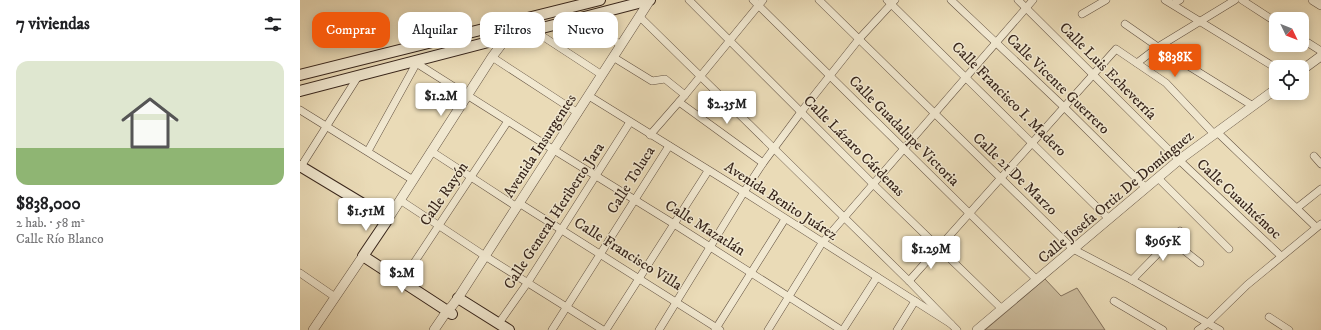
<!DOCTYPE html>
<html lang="es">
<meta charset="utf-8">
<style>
:root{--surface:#fff;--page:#f2f2f2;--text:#202124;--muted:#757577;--accent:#ea580c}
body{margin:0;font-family:"IM FELL DW Pica",serif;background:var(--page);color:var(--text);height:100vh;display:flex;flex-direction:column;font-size:15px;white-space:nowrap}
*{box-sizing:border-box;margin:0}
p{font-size:13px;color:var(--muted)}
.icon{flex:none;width:22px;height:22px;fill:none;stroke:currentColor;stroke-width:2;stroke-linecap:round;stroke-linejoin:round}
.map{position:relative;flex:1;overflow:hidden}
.sheet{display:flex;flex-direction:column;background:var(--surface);width:300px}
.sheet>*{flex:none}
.hud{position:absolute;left:12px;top:12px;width:380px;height:36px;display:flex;gap:8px}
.needle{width:26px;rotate:133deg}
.fabs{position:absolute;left:969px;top:12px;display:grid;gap:8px}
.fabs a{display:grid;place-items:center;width:40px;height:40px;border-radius:8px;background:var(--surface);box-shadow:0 2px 10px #0003;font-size:20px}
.price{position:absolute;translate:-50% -34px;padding:0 9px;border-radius:4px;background:#fff;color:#222;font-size:13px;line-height:26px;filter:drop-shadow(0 1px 2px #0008)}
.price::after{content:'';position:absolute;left:50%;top:24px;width:12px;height:9px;margin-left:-6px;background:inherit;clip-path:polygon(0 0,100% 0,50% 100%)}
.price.selected{background:var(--accent);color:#fff}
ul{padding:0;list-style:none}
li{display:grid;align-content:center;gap:8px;height:212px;padding:0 16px}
li span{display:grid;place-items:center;height:124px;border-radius:12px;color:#555}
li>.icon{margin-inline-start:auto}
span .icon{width:72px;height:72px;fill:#fffc;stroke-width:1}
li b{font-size:17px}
h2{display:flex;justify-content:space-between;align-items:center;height:48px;padding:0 16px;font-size:17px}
.chip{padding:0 14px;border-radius:12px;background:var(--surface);box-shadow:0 2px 10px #0003;font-size:14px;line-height:36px}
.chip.selected{background:var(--accent);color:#fff}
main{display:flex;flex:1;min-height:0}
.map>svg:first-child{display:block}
.green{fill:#ccbc9d;stroke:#82715c}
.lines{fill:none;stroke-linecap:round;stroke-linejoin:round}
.minor-casing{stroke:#645343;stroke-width:8}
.tertiary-casing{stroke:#645343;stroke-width:10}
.secondary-casing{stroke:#38261c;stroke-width:12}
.minor{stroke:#f1e8d0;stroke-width:7}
.tertiary{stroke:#f1e8d0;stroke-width:9}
.secondary{stroke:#f1e8d0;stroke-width:10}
.labels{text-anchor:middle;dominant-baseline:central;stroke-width:3;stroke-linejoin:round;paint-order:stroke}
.street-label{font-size:15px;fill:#38261c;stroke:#f1e8d0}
</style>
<main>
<section class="sheet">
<h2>7 viviendas<svg class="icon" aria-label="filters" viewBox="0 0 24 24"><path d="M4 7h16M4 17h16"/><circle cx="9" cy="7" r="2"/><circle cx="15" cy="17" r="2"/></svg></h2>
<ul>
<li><span style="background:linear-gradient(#dfe7d0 70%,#8fb573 0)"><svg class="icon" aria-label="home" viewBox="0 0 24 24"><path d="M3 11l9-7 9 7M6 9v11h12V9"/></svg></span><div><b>$838,000</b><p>2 hab. · 58 m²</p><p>Calle Río Blanco</p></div></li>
</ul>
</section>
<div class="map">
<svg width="1021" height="330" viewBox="0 0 1021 330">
<rect width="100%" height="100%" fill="#eadbb7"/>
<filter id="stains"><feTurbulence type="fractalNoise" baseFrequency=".005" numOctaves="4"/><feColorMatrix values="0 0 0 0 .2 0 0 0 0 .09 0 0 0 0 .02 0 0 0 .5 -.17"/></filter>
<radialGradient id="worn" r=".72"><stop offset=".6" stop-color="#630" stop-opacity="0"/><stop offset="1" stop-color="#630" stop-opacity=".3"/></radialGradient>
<polygon class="green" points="745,279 761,296 777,288 805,330 685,330"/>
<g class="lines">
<g class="minor-casing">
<g id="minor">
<polyline points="389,0 573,184 702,309"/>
<polyline points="453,0 737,280"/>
<polyline points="519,0 773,249 832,280 920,330"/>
<polyline points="587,0 809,219"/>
<polyline points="651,0 764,107 846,188"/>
<polyline points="718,0 879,160 981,256"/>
<polyline points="865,0 976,68"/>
<polyline points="942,0 976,22"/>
<polyline points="873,4 880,0"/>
<polyline points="782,14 806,0"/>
<polyline points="340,17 609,281 651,324"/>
<polyline points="279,18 321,45"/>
<polyline points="825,24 858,47 953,106"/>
<polyline points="233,30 302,75"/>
<polyline points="1002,39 1021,51"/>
<polyline points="192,57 278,113"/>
<polyline points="313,57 352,81 365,79 385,95"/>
<polyline points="113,61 254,150 374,224 541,330"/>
<polyline points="837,63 858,47 935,0"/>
<polyline points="289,96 444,192 651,324 657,330"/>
<polyline points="379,102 463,163"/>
<polyline points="0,110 113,180"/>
<polyline points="917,132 1016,227"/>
<polyline points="350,135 385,95 463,0"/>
<polyline points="68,151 116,64"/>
<polyline points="131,151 217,207"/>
<polyline points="1014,156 1021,164"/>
<polyline points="0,168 59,75"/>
<polyline points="858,178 929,249"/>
<polyline points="100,200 185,256 303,330"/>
<polyline points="219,203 420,330"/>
<polyline points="997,208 1021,189"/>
<polyline points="871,240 900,263"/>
<polyline points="0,273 35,297"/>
<polyline points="832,280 880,231"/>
<polyline points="102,281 208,121"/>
<polyline points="609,281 816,49 866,83 914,134"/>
<polyline points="814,301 863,330"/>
<polyline points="969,317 989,330"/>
<polyline points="199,323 228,282 330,122"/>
<polyline points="252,330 369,146"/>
<polyline points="306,330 408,171"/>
<polyline points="359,330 444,192 463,163 501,112 559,39 595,0"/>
<polyline points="415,330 485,219"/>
<polyline points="468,330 522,243 733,0"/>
<polyline points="543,330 577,277"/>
<polyline points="597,330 615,301"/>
<polyline points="898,330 908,323 947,285 1021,224"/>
</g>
</g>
<g class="tertiary-casing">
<g id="tertiary">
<polyline points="1013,0 1021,5"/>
<polyline points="1002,70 1021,56"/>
<polyline points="88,219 192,57 207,37 211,22"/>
<polyline points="13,330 63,256"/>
<polyline points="134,330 147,311 152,306 158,298 350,0"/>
<polyline points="677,330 879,160 976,89"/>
</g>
</g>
<g class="secondary-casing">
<g id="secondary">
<polyline points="0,75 300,0"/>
<polyline points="0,91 350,0"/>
<polyline points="0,166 88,219 63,256 152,314"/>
<polyline points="158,298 209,330"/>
</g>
</g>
<use href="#minor" class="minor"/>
<use href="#tertiary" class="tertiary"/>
<use href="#secondary" class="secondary"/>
</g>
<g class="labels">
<g class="street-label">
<text transform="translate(808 71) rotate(45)">Calle Luis Echeverría</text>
<text transform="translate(758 84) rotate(44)">Calle Vicente Guerrero</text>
<text transform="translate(709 99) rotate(45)">Calle Francisco I. Madero</text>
<text transform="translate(604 131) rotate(45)">Calle Guadalupe Victoria</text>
<text transform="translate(240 146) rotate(-57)">Avenida Insurgentes</text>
<text transform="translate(554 146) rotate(45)">Calle Lázaro Cárdenas</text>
<text transform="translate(715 174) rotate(44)">Calle 21 De Marzo</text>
<text transform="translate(331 180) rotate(-58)">Calle Toluca</text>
<text transform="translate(144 194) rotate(-56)">Calle Rayón</text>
<text transform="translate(816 197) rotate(-40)">Calle Josefa Ortiz De Domínguez</text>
<text transform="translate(939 199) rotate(43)">Calle Cuauhtémoc</text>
<text transform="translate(481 201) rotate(33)">Avenida Benito Juárez</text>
<text transform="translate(254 216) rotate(-57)">Calle General Heriberto Jara</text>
<text transform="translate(405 228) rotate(32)">Calle Mazatlán</text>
<text transform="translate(328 254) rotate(32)">Calle Francisco Villa</text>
</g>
</g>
<rect width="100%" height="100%" filter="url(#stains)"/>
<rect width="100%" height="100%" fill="url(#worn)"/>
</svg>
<div class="fabs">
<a><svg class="needle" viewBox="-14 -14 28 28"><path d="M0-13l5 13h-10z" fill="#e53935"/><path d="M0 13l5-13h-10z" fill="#757577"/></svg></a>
<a><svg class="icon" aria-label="locate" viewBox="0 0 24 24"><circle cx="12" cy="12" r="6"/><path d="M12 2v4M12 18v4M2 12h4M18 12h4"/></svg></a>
</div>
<b class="price selected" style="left:875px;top:78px">$838K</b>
<b class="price" style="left:141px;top:117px">$1.2M</b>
<b class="price" style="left:427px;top:125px">$2.35M</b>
<b class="price" style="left:66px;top:232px">$1.51M</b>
<b class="price" style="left:863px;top:262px">$965K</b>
<b class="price" style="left:631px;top:270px">$1.29M</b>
<b class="price" style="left:102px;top:294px">$2M</b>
<div class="hud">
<a class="chip selected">Comprar</a>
<a class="chip">Alquilar</a>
<a class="chip">Filtros</a>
<a class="chip">Nuevo</a>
</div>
</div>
</main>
